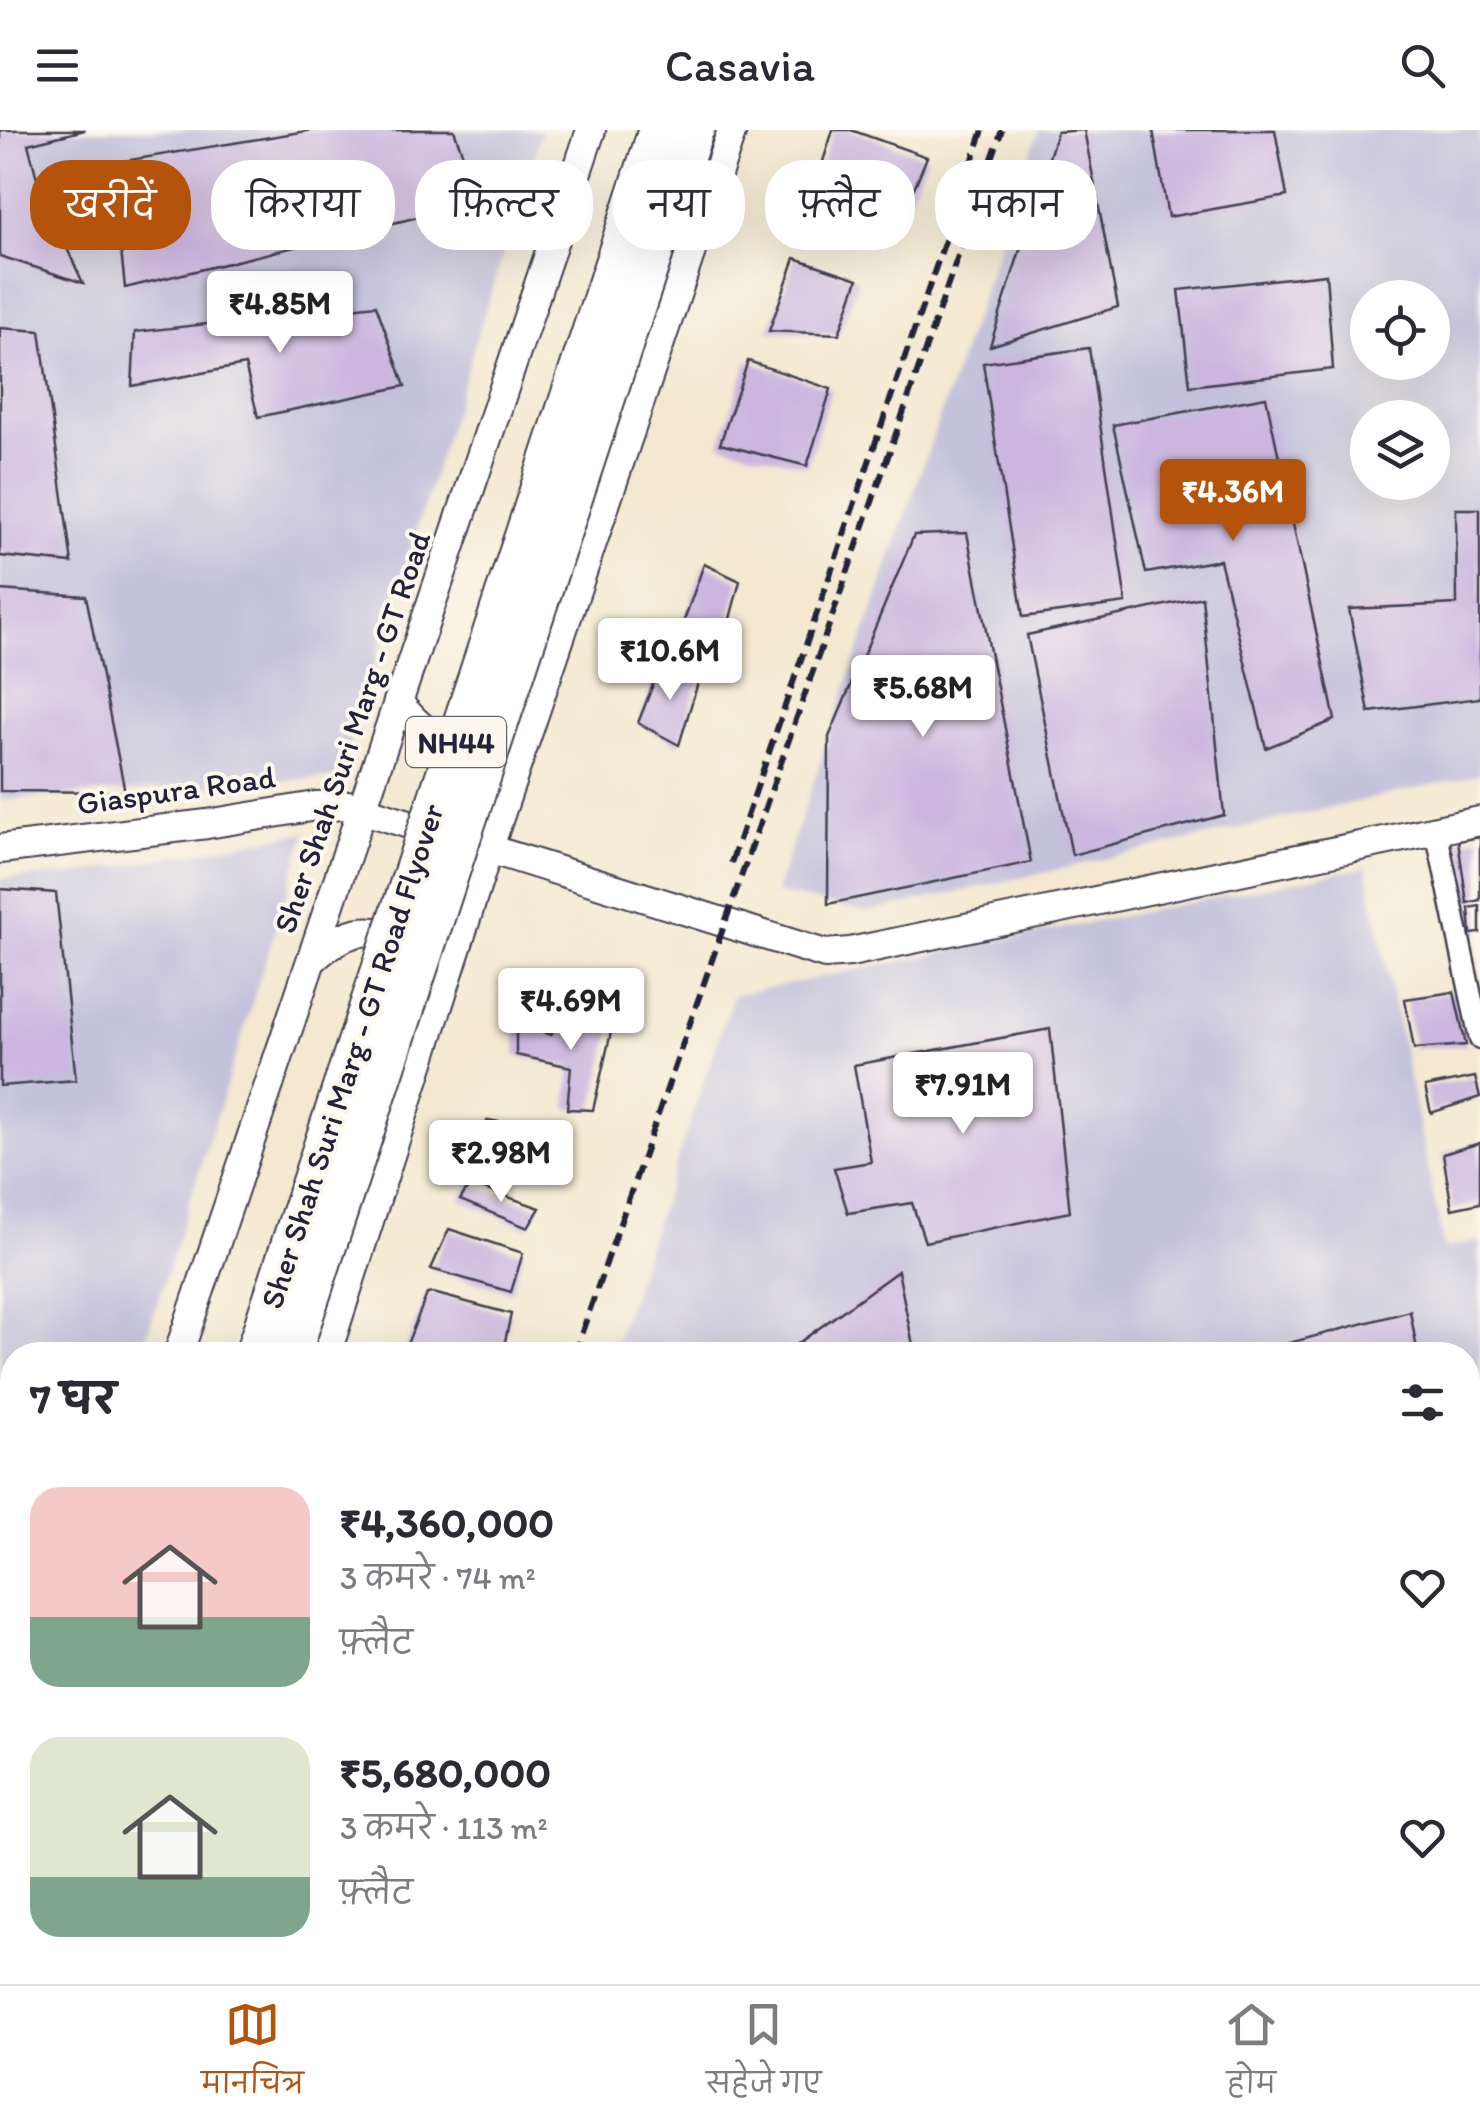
<!DOCTYPE html>
<html lang="hi">
<meta charset="utf-8">
<style>
:root{--surface:#fff;--page:#f7f7f7;--text:#2b2b33;--muted:#7c7c81;--line:#e1e1e2;--accent:#b45309}
body{margin:0;font-family:Itim,"Playpen Sans Deva",sans-serif;background:var(--page);color:var(--text);height:100vh;display:flex;flex-direction:column;font-size:38px;white-space:nowrap}
*{box-sizing:border-box;margin:0}
p{font-size:32px;color:var(--muted)}
.icon{flex:none;width:55px;height:55px;fill:none;stroke:currentColor;stroke-width:2;stroke-linecap:round;stroke-linejoin:round}
.map{position:relative;flex:1;overflow:hidden}
.panel{position:absolute;left:0px;top:1212px;width:1480px;height:642px;display:flex;flex-direction:column;background:var(--surface);border-radius:40px 40px 0 0;box-shadow:0 10px 40px #0002}
.panel>*{flex:none}
.banner{position:absolute;left:30px;top:30px;width:1420px;height:90px;display:flex;gap:20px}
.buttons{position:absolute;left:1350px;top:150px;display:grid;gap:20px}
.buttons a{display:grid;place-items:center;width:100px;height:100px;border-radius:50%;background:var(--surface);box-shadow:0 10px 40px #0002;font-size:50px}
.price{position:absolute;translate:-50% -85px;padding:0 22px;border-radius:10px;background:#fff;color:#222;font-size:32px;line-height:65px;filter:drop-shadow(0 2px 5px #0008)}
.price::after{content:'';position:absolute;left:50%;top:60px;width:30px;height:22px;margin-left:-15px;background:inherit;clip-path:polygon(0 0,100% 0,50% 100%)}
.price.active{background:var(--accent);color:#fff}
ul{padding:0;list-style:none}
li{display:flex;align-items:center;gap:30px;height:250px;padding:0 30px}
li span{display:grid;place-items:center;flex:none;width:280px;height:200px;border-radius:30px;color:#555}
li>.icon{margin-inline-start:auto}
span .icon{width:120px;height:120px;fill:#fffc;stroke-width:1}
li b{font-size:42px}
h2{display:flex;justify-content:space-between;align-items:center;height:120px;padding:0 30px;font-size:42px}
.tag{padding:0 35px;border-radius:40px;background:var(--surface);box-shadow:0 10px 40px #0002;font-size:35px;line-height:90px}
.tag.active{background:var(--accent);color:#fff}
header{display:flex;justify-content:space-between;align-items:center;height:130px;padding:0 30px;background:var(--surface);font-size:45px;font-weight:600}
.menu{display:flex;justify-content:space-around;align-items:center;height:140px;border-top:2px solid var(--line);background:var(--surface);font-size:28px;color:var(--muted)}
.menu a{display:grid;justify-items:center;gap:5px}
.menu .active{color:var(--accent)}
.map>svg:first-child{display:block}
.industrial{fill:#c3c1db;fill-rule:evenodd}
.building{fill:#ccb6e0}
.lines{fill:none;stroke-linecap:round;stroke-linejoin:round}
.street-casing{stroke:#424051;stroke-width:25}
.secondary-casing{stroke:#424051;stroke-width:32}
.highway-casing{stroke:#424051;stroke-width:42}
.street{stroke:#fff;stroke-width:20}
.secondary{stroke:#fff;stroke-width:28}
.highway{stroke:#fff;stroke-width:38}
.rail{stroke:#22223b;stroke-width:6;stroke-dasharray:15 8;stroke-linecap:butt}
.highway-bridge-casing{stroke:#424051;stroke-width:42;stroke-linecap:butt}
.highway-bridge{stroke:#fff;stroke-width:38}
.labels{text-anchor:middle;dominant-baseline:central;stroke-width:8;stroke-linejoin:round;paint-order:stroke}
.shield{fill:#fbf7ec;stroke:#636270;stroke-width:2.5}
.shield-label{font-size:30px;font-weight:bold;fill:#22223b}
.street-label{font-size:32px;fill:#22223b;stroke:#fbf7ec}
</style>
<header><svg class="icon" aria-label="menu" viewBox="0 0 24 24"><path d="M4 6h16M4 12h16M4 18h16"/></svg>Casavia<svg class="icon" aria-label="search" viewBox="0 0 24 24"><circle cx="10" cy="10" r="6"/><path d="M15 15l6 6"/></svg></header>
<div class="map">
<svg width="1480" height="1854" viewBox="0 0 1480 1854">
<rect width="100%" height="100%" fill="#fbf7ec"/>
<filter id="ink" filterUnits="userSpaceOnUse"><feTurbulence type="fractalNoise" baseFrequency=".01" numOctaves="2"/><feDisplacementMap in="SourceGraphic" scale="20" xChannelSelector="R" yChannelSelector="G"/><feConvolveMatrix kernelMatrix="1 2 1 2 8 2 1 2 1" color-interpolation-filters="sRGB"/></filter>
<filter id="wash" filterUnits="userSpaceOnUse"><feTurbulence type="fractalNoise" baseFrequency=".0048" numOctaves="4" result="noise"/><feDisplacementMap in="SourceGraphic" scale="40" xChannelSelector="R" yChannelSelector="G"/><feGaussianBlur stdDeviation="2.25" result="paint"/><feColorMatrix in="noise" values="0 0 0 0 0 0 0 0 0 0 0 0 0 0 0 0 0 1.4 0 .05"/><feComposite in="paint" operator="in"/></filter>
<g filter="url(#wash)">
<rect width="100%" height="100%" fill="#f4e8d0"/>
<g class="industrial">
<polygon points="0,0 542,0 339,647 0,670"/>
<path d="M1039,0H1480V644L869,782L775,763ZM1368,168H1432V232H1368ZM1368,288H1432V352H1368Z"/>
<polygon points="306,702 141,1225 12,1225 12,1619 0,1657 0,749 78,744"/>
<polygon points="1366,737 1444,1118 1480,1111 1480,1445 1468,1482 1468,1225 611,1225 733,865"/>
<polygon points="1480,1782 1480,1854 1453,1854 1457,1843 1468,1842 1468,1816"/>
<polygon points="402,1842 1345,1843 1341,1854 398,1854"/>
</g>
<g id="blocks">
<g class="building">
<polygon points="0,0 85,0 28,14 40,60 83,153 0,126"/>
<polygon points="313,0 454,0 480,72 125,158 112,33"/>
<polygon points="833,0 851,0 927,27 902,87 811,69"/>
<polygon points="1084,0 1118,177 990,216 1057,2"/>
<polygon points="1153,0 1275,0 1287,66 1168,87"/>
<polygon points="795,128 858,149 839,204 769,201"/>
<polygon points="1326,144 1333,239 1190,256 1179,160"/>
<polygon points="376,175 405,256 258,287 245,235 132,256 135,202"/>
<polygon points="0,198 40,201 72,433 0,426"/>
<polygon points="1089,218 1126,473 1023,487 983,233"/>
<polygon points="748,231 831,259 807,336 720,314"/>
<polygon points="1266,267 1335,590 1266,618 1220,430 1146,443 1113,295"/>
<polygon points="1456,379 1480,379 1480,568 1369,582 1349,479 1457,474"/>
<polygon points="967,403 1031,732 828,774 829,607 914,405"/>
<polygon points="704,434 740,451 719,530 676,513"/>
<polygon points="0,460 86,466 125,662 0,661"/>
<polygon points="1202,467 1224,685 1072,725 1027,505"/>
<polygon points="661,534 700,546 679,615 638,593"/>
<polygon points="1480,707 1480,770 1467,773 1458,711"/>
<polygon points="0,759 56,763 76,950 0,956"/>
<polygon points="1480,776 1480,803 1471,804 1469,778"/>
<polygon points="1454,862 1466,915 1414,919 1405,869"/>
<polygon points="564,876 612,898 593,980 567,979 571,937 516,925 516,892 551,905"/>
<polygon points="1050,899 1070,1082 925,1112 912,1073 848,1083 834,1038 871,1032 854,935"/>
<polygon points="1475,947 1480,967 1431,983 1425,957"/>
<polygon points="488,990 553,1002 547,1032 479,1007"/>
<polygon points="1480,1013 1480,1073 1452,1079 1443,1024"/>
<polygon points="470,1054 540,1078 528,1098 460,1070"/>
<polygon points="449,1099 523,1123 511,1162 431,1139"/>
<polygon points="898,1141 915,1225 782,1225"/>
<polygon points="433,1163 511,1184 502,1225 438,1225 405,1219 427,1164"/>
<polygon points="1410,1181 1418,1225 1248,1225 1248,1224"/>
<polygon points="12,1374 12,1436 0,1436 0,1375"/>
<polygon points="0,1454 12,1455 12,1555 1,1598"/>
<polygon points="207,1842 269,1842 264,1854 201,1854"/>
<polygon points="517,1842 754,1842 749,1854 513,1854"/>
<polygon points="810,1842 1035,1842 1037,1854 812,1854"/>
</g>
</g>
</g>
<g filter="url(#ink)">
<use href="#blocks" fill-opacity="0" stroke="#424051" stroke-width="2.5"/>
<g class="lines">
<g class="street-casing">
<polyline id="street" points="1436,700 1480,909"/>
</g>
<g class="secondary-casing">
<g id="secondary">
<path d="M398,572C418,598 439,614 471,622"/>
<polyline points="0,719 207,694 316,676 348,675 825,824 850,822 1480,691"/>
<path d="M313,829C344,800 369,793 409,812"/>
<polyline points="178,1225 591,0"/>
<polyline points="326,1225 488,720 732,0"/>
<polyline points="1468,1688 1480,1652"/>
<polyline points="0,1796 12,1756"/>
<polyline points="124,1854 128,1842"/>
<polyline points="1410,1854 1414,1842"/>
</g>
</g>
<g class="highway-casing">
<g id="highway">
<polyline points="46,1854 49,1842"/>
<polyline points="83,1854 87,1842"/>
</g>
</g>
<use href="#street" class="street"/>
<use href="#secondary" class="secondary"/>
<use href="#highway" class="highway"/>
<g class="rail">
<polyline points="731,733 983,0"/>
<polyline points="574,1225 1002,0"/>
<polyline points="342,1854 346,1842"/>
<polyline points="370,1854 374,1842"/>
</g>
<g class="highway-bridge-casing">
<g id="highway-bridge">
<polyline points="254,1225 658,0"/>
<polyline points="291,1225 694,0"/>
</g>
</g>
<use href="#highway-bridge" class="highway-bridge"/>
</g>
</g>
<g class="labels">
<rect class="shield" x="406" y="587" width="100" height="50" rx="8"/>
<g class="shield-label">
<text x="456" y="612">NH44</text>
</g>
<g class="street-label">
<text transform="translate(352 602) rotate(-71)">Sher Shah Suri Marg - GT Road</text>
<text transform="translate(176 660) rotate(-8)">Giaspura Road</text>
<text transform="translate(352 926) rotate(-72)">Sher Shah Suri Marg - GT Road Flyover</text>
</g>
</g>
</svg>
<div class="buttons">
<a><svg class="icon" aria-label="locate" viewBox="0 0 24 24"><circle cx="12" cy="12" r="6"/><path d="M12 2v4M12 18v4M2 12h4M18 12h4"/></svg></a>
<a><svg class="icon" aria-label="layers" viewBox="0 0 24 24"><path d="M12 4l9 5-9 5-9-5zM3 14l9 5 9-5"/></svg></a>
</div>
<b class="price" style="left:280px;top:226px">₹4.85M</b>
<b class="price active" style="left:1233px;top:414px">₹4.36M</b>
<b class="price" style="left:670px;top:573px">₹10.6M</b>
<b class="price" style="left:923px;top:610px">₹5.68M</b>
<b class="price" style="left:571px;top:923px">₹4.69M</b>
<b class="price" style="left:963px;top:1007px">₹7.91M</b>
<b class="price" style="left:501px;top:1075px">₹2.98M</b>
<div class="banner">
<a class="tag active">खरीदें</a>
<a class="tag">किराया</a>
<a class="tag">फ़िल्टर</a>
<a class="tag">नया</a>
<a class="tag">फ़्लैट</a>
<a class="tag">मकान</a>
</div>
<section class="panel">
<h2>7 घर<svg class="icon" aria-label="filters" viewBox="0 0 24 24"><path d="M4 7h16M4 17h16"/><circle cx="9" cy="7" r="2"/><circle cx="15" cy="17" r="2"/></svg></h2>
<ul>
<li><span style="background:linear-gradient(#f6c9c9 65%,#7fa58c 0)"><svg class="icon" aria-label="home" viewBox="0 0 24 24"><path d="M3 11l9-7 9 7M6 9v11h12V9"/></svg></span><div><b>₹4,360,000</b><p>3 कमरे · 74 m²</p><p>फ़्लैट</p></div><svg class="icon" aria-label="heart" viewBox="0 0 24 24"><path d="M12 20l-8-8c-3-5 5-10 8-4 3-6 11-1 8 4z"/></svg></li>
<li><span style="background:linear-gradient(#dfe7d0 70%,#7fa58c 0)"><svg class="icon" aria-label="home" viewBox="0 0 24 24"><path d="M3 11l9-7 9 7M6 9v11h12V9"/></svg></span><div><b>₹5,680,000</b><p>3 कमरे · 113 m²</p><p>फ़्लैट</p></div><svg class="icon" aria-label="heart" viewBox="0 0 24 24"><path d="M12 20l-8-8c-3-5 5-10 8-4 3-6 11-1 8 4z"/></svg></li>
</ul>
</section>
</div>
<nav class="menu">
<a class="active"><svg class="icon" aria-label="map" viewBox="0 0 24 24"><path d="M3 6l6-2 6 2 6-2v14l-6 2-6-2-6 2zM9 4v14M15 6v14"/></svg>मानचित्र</a>
<a><svg class="icon" aria-label="saved" viewBox="0 0 24 24"><path d="M7 4h10v16l-5-4-5 4z"/></svg>सहेजे गए</a>
<a><svg class="icon" aria-label="home" viewBox="0 0 24 24"><path d="M3 11l9-7 9 7M6 9v11h12V9"/></svg>होम</a>
</nav>
